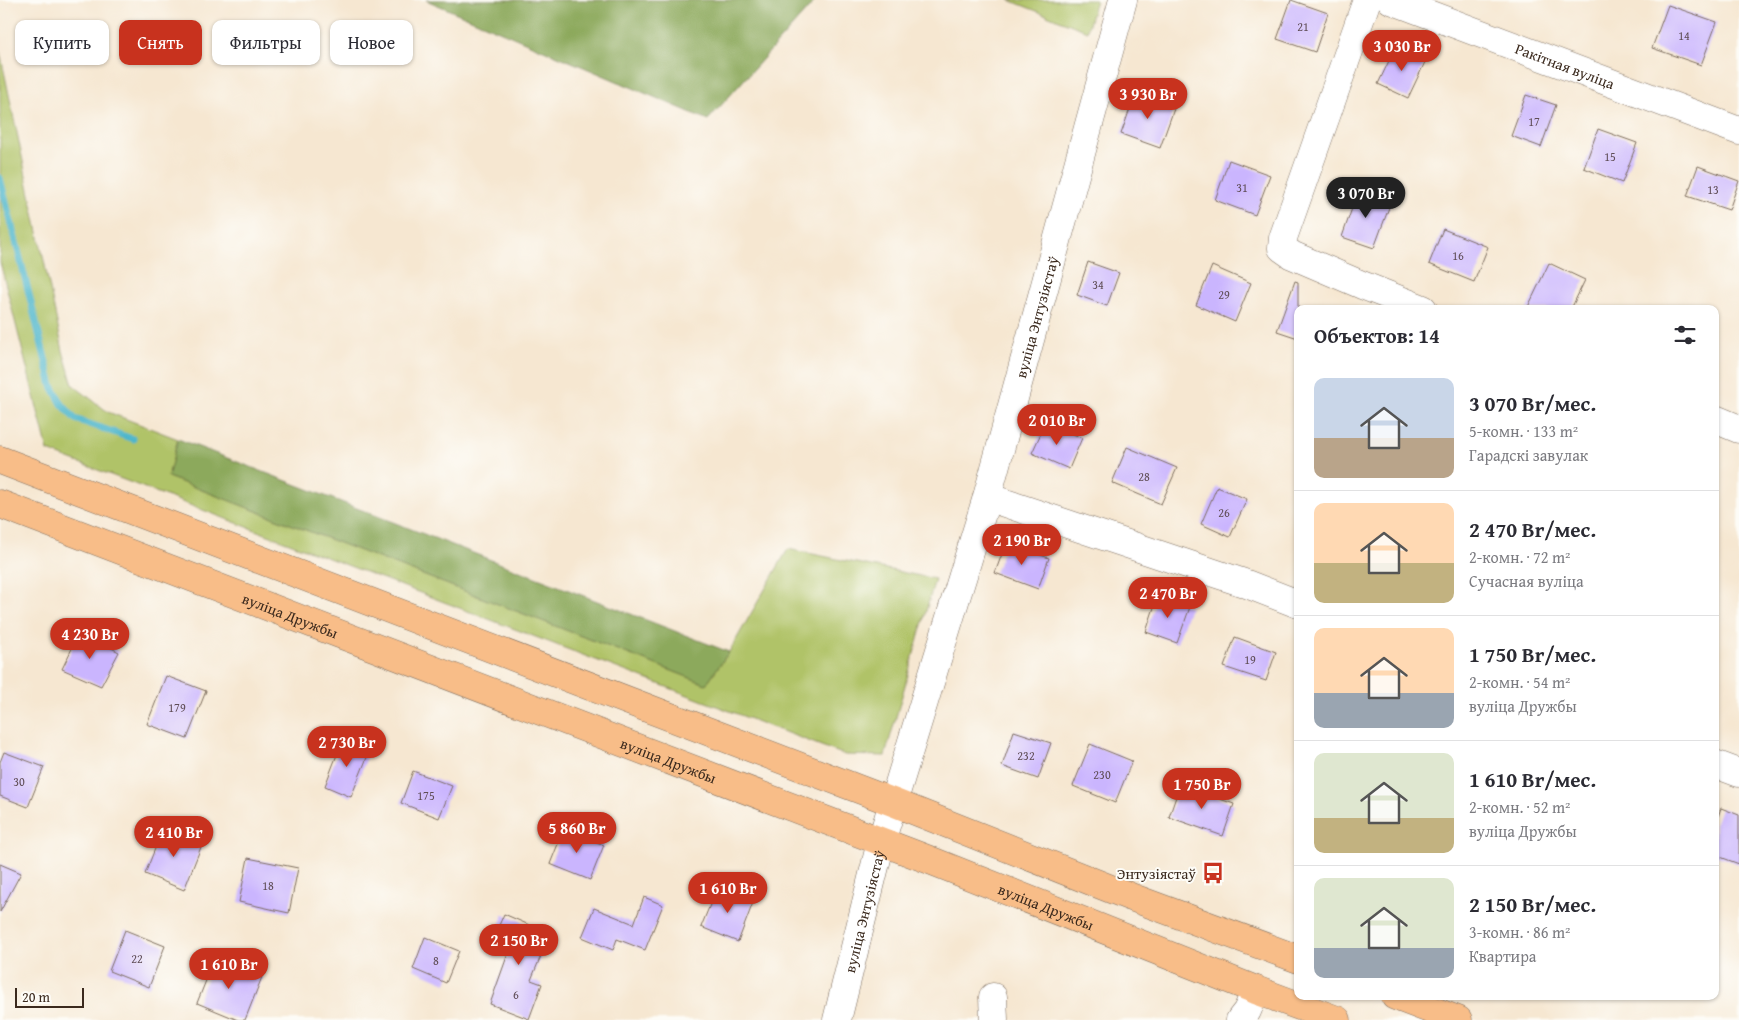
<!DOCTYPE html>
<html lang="ru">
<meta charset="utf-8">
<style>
:root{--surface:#fff;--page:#f7f7f7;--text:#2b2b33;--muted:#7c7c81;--line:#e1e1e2;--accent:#c8321e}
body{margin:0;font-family:"Gentium Book Plus",serif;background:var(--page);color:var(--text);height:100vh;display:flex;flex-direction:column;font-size:19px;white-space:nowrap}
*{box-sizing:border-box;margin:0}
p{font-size:16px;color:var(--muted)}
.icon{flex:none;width:28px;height:28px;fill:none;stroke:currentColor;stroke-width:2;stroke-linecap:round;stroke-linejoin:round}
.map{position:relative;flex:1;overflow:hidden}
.drawer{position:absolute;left:1294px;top:305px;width:425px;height:695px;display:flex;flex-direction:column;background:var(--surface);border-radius:10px;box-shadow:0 1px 4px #0004}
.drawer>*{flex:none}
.top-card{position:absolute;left:15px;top:20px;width:475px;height:45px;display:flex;gap:10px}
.scale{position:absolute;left:15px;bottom:12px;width:69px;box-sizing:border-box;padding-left:5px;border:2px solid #3b2a1e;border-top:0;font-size:14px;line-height:18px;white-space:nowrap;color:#3b2a1e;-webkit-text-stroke:4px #fdfcf7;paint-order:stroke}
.price{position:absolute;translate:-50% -42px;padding:0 11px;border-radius:18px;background:var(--accent);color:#fff;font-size:16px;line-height:32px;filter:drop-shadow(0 1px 2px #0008)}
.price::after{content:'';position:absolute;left:50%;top:30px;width:15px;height:11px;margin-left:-8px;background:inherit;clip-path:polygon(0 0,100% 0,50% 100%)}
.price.current{background:#222;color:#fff}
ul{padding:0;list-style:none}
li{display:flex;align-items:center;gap:15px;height:125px;padding:0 20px}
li+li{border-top:1px solid var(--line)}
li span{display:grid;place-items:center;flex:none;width:140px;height:100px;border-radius:10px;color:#555}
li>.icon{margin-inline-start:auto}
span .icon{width:60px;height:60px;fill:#fffc;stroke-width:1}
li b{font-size:21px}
h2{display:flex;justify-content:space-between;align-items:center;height:60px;padding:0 20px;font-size:21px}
.pill{padding:0 18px;border-radius:10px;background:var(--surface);box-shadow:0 1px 4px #0004;font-size:18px;line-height:45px}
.pill.current{background:var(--accent);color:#fff}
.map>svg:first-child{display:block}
.green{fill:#b0c367;stroke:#767642}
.forest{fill:#8ca95c;stroke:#646a3d}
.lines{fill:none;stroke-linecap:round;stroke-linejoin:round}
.stream{stroke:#4db6cb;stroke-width:7}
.building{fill:#cab5fe}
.street-casing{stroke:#7c6c5d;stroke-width:29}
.primary-casing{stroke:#7c6c5d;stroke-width:29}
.street{stroke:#fff;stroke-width:28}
.primary{stroke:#f8bd88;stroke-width:28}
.labels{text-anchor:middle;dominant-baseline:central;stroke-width:4;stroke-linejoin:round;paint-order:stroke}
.number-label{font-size:12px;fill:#5f4d56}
.street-label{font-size:15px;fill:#3b2a1e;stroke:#fdfcf7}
.poi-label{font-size:15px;fill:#3b2a1e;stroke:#fdfcf7;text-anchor:end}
</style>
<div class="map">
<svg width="1739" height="1020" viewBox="0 0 1739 1020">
<rect width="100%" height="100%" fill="#fdfcf7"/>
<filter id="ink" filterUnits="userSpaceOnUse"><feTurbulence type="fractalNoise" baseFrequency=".02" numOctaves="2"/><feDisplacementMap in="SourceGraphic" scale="10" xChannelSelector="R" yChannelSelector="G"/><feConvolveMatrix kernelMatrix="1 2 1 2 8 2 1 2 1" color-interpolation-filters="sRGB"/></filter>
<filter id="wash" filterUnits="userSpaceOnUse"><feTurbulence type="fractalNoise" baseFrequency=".0096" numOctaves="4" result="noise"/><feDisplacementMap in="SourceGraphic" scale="20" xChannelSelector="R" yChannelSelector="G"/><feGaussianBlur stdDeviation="1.12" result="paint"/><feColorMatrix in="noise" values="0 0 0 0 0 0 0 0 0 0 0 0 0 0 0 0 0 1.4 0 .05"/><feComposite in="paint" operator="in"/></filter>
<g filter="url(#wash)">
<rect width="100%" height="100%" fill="#f6e7d1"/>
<g class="green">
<polygon points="1009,0 1096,0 1087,31"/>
<polygon points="0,52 63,351 73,385 108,412 178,439 168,477 706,684 729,652 788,549 935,579 885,756 845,755 48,451 0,262"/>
</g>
<g class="forest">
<polygon points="426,0 816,0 708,120"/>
<polygon points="178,439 729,652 706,684 168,477"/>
</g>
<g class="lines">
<polyline class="stream" points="0,178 52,386 62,404 75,419 133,439"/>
</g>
<g id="blocks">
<g class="building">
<polygon points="1291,0 1328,13 1315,52 1277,39"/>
<polygon points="1668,5 1717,22 1701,65 1652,48"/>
<polygon points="1396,46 1426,60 1408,98 1378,84"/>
<polygon points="1136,92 1175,106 1160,148 1121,134"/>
<polygon points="1526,95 1556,105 1541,147 1511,136"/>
<polygon points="1598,129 1637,143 1622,183 1584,168"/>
<polygon points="1229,160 1270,175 1255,215 1215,200"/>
<polygon points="1698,166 1739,181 1729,210 1687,196"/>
<polygon points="1358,191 1391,202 1374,248 1342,237"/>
<polygon points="1443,229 1488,247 1474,282 1429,264"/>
<polygon points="1088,262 1119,273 1107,306 1077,295"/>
<polygon points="1549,263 1585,280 1571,309 1527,309"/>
<polygon points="1212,266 1251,283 1235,322 1196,305"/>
<polygon points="1295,281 1298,282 1298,338 1277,331"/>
<polygon points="1046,422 1082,438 1069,469 1032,453"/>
<polygon points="1127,447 1177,468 1161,504 1112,483"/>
<polygon points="1217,487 1247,499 1230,537 1201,524"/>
<polygon points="1006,543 1049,558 1038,589 995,573"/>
<polygon points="1158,595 1190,607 1177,643 1146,632"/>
<polygon points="80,632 119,652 101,686 62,669"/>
<polygon points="1235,637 1276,652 1266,681 1224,667"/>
<polygon points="166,676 206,691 187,739 147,724"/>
<polygon points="1014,731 1051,743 1038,779 1002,766"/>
<polygon points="343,739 370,750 351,797 325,786"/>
<polygon points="1090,744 1132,761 1115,803 1073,786"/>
<polygon points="4,752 44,767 28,807 0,796 0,762"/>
<polygon points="413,771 452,786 439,818 401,803"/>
<polygon points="1180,785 1234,804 1223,836 1169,817"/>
<polygon points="1721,808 1739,815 1739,864 1715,855 1715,825"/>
<polygon points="164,826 203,842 184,890 145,874"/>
<polygon points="564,829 604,845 590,880 550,864"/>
<polygon points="248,858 298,868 289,913 239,902"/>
<polygon points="0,864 21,873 0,912"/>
<polygon points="718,885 754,900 738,942 701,927"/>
<polygon points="644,897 663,905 645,950 617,939 613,950 582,937 594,908 634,924"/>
<polygon points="504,914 550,934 531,980 542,984 529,1019 490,1004 510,948 492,941"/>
<polygon points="125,930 165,946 149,987 109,971"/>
<polygon points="425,937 459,951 446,983 413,969"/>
<polygon points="215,958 262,977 245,1020 238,1020 197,1003"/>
</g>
</g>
</g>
<g filter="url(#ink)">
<use href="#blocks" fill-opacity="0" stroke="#7c6c5d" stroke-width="1"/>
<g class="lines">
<g class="street-casing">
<g id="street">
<polyline points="1367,0 1283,238 1282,248 1292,255 1362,285 1423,309"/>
<path id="s1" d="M1391,0L1739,131"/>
<polyline points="1715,419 1739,429"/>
<polyline points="987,497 1244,583 1298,604"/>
<polyline points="1715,764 1739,773"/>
<polyline points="993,997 994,1020"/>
<path id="s2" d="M837,1020L881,842L987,497L1123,0"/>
<polyline points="1240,1020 1247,1011 1256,990"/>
</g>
</g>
<g class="primary-casing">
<g id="primary">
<polyline points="0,460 895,803 1131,897 1298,959"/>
<path id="s3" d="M0,504L927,859L1256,990L1337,1020"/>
<polyline points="1395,996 1458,1020"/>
</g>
</g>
<use href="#street" class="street"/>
<use href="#primary" class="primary"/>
</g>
</g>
<defs>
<g id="bus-bare" transform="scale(1.725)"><path d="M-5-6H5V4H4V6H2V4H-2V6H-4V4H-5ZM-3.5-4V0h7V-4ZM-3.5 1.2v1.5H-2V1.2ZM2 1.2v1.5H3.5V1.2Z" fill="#c8321e" stroke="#fdfcf7" stroke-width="2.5" paint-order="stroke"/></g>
</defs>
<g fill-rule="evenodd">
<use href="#bus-bare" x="1213" y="873"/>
</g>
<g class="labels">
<g class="number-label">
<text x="1303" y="26">21</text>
<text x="1684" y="35">14</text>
<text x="1534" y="121">17</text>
<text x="1610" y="156">15</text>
<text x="1242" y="187">31</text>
<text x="1713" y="189">13</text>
<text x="1458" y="255">16</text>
<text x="1098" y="284">34</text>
<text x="1224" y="294">29</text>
<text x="1144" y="476">28</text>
<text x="1224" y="512">26</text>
<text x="1250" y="659">19</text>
<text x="177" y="707">179</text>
<text x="1026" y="755">232</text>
<text x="1102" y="774">230</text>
<text x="19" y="781">30</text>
<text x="426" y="795">175</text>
<text x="268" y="885">18</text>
<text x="137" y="958">22</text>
<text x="436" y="960">8</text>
<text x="516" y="994">6</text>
</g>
<g class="street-label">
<text stroke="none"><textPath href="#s1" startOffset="186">Ракітная вуліца</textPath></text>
<text stroke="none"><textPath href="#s2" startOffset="731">вуліца Энтузіястаў</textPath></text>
<text stroke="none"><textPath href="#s3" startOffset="311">вуліца Дружбы</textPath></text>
<text stroke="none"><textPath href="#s3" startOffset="716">вуліца Дружбы</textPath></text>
<text stroke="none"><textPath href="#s3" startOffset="1121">вуліца Дружбы</textPath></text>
<text stroke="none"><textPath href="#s2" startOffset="112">вуліца Энтузіястаў</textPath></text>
</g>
<g class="poi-label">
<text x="1196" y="873">Энтузіястаў</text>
</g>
</g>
</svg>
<div class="scale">20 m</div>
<b class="price" style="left:1402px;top:72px">3 030 Br</b>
<b class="price" style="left:1148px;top:120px">3 930 Br</b>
<b class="price current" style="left:1366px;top:219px">3 070 Br</b>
<b class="price" style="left:1057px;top:446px">2 010 Br</b>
<b class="price" style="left:1022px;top:566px">2 190 Br</b>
<b class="price" style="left:1168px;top:619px">2 470 Br</b>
<b class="price" style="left:90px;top:660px">4 230 Br</b>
<b class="price" style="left:347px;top:768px">2 730 Br</b>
<b class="price" style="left:1202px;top:810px">1 750 Br</b>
<b class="price" style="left:577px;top:854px">5 860 Br</b>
<b class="price" style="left:174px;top:858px">2 410 Br</b>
<b class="price" style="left:728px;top:914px">1 610 Br</b>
<b class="price" style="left:519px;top:966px">2 150 Br</b>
<b class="price" style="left:229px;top:990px">1 610 Br</b>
<div class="top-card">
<a class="pill">Купить</a>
<a class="pill current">Снять</a>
<a class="pill">Фильтры</a>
<a class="pill">Новое</a>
</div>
<section class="drawer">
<h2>Объектов: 14<svg class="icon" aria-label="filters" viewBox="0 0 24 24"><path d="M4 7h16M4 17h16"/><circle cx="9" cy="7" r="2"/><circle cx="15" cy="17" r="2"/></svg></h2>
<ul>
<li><span style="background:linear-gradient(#c9d6e8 60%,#b9a48a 0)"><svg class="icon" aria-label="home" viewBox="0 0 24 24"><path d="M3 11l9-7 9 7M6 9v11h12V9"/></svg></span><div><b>3 070 Br/мес.</b><p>5-комн. · 133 m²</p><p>Гарадскі завулак</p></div></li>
<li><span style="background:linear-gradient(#ffd9b3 60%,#c2b280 0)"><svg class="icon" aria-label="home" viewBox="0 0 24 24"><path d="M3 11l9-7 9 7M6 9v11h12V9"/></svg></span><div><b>2 470 Br/мес.</b><p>2-комн. · 72 m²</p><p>Сучасная вуліца</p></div></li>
<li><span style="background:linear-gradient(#ffd9b3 65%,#9aa5b1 0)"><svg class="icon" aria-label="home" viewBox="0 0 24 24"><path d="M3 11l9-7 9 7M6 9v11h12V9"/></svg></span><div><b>1 750 Br/мес.</b><p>2-комн. · 54 m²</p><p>вуліца Дружбы</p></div></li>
<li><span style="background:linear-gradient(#dfe7d0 65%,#c2b280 0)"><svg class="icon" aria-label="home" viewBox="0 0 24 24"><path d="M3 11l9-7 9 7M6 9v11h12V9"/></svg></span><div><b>1 610 Br/мес.</b><p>2-комн. · 52 m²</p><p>вуліца Дружбы</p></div></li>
<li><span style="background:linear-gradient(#dfe7d0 70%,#9aa5b1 0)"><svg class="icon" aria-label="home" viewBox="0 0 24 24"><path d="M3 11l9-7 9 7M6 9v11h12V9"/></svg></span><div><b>2 150 Br/мес.</b><p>3-комн. · 86 m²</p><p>Квартира</p></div></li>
</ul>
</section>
</div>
